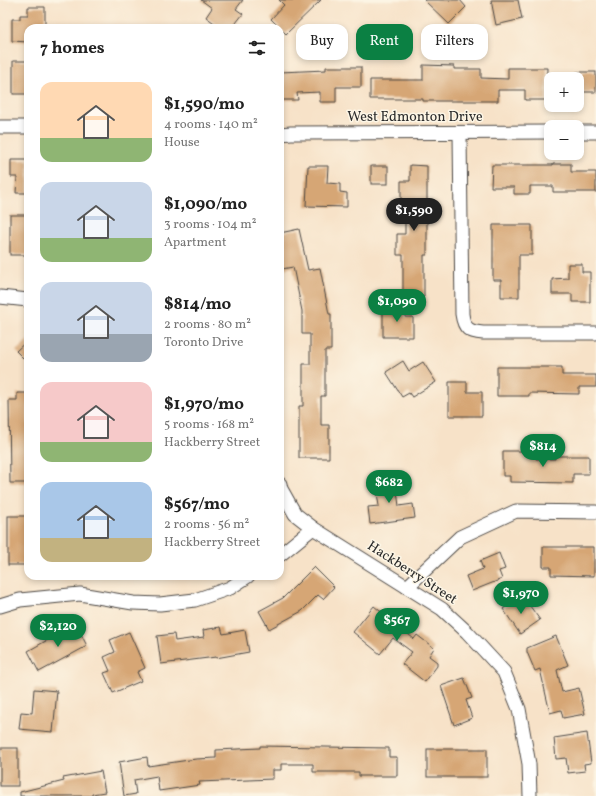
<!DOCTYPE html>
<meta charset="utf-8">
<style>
:root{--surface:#fff;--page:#f2f2f2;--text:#222;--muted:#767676;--accent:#0b8043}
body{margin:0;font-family:Vollkorn,serif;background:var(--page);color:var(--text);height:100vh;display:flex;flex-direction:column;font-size:15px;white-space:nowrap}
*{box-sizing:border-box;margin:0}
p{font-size:13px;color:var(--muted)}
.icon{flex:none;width:22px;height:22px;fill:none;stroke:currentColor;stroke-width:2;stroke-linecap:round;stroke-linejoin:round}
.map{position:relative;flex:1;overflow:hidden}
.drawer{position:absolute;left:24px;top:24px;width:260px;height:556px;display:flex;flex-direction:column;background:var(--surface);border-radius:12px;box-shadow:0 2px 6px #0003}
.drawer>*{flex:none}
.hud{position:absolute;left:296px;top:24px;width:240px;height:36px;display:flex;gap:8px}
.tools{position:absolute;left:544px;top:72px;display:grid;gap:8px}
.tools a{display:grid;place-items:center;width:40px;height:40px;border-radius:8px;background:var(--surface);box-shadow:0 2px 6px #0003;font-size:20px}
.price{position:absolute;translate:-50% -34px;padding:0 9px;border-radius:14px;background:var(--accent);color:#fff;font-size:13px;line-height:26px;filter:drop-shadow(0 1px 2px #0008)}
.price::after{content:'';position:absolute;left:50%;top:24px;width:12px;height:9px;margin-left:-6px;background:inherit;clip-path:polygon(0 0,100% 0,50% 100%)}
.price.on{background:#222;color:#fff}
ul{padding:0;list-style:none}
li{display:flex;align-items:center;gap:12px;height:100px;padding:0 16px}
li span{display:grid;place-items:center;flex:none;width:112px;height:80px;border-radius:12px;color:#555}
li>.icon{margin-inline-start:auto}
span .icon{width:48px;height:48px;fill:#fffc;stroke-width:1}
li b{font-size:17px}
h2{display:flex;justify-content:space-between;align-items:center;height:48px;padding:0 16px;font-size:17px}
.chip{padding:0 14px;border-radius:12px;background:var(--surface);box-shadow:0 2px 6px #0003;font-size:14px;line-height:36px}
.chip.on{background:var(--accent);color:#fff}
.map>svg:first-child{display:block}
.building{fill:#d6a674}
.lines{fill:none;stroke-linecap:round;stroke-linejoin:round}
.minor-casing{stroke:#4a4643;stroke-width:15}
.minor{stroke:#fff;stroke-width:13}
.labels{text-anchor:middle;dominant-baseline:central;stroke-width:3;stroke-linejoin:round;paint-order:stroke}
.street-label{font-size:14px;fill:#2b2b2b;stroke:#fcf5e5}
</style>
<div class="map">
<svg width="596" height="796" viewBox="0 0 596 796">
<rect width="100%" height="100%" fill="#fcf5e5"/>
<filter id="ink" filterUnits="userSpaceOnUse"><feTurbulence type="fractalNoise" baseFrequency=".025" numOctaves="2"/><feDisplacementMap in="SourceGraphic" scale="8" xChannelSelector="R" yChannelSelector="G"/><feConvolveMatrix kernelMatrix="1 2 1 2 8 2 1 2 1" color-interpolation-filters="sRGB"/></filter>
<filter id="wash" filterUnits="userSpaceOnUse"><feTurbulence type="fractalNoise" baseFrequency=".012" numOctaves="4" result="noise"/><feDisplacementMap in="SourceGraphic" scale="16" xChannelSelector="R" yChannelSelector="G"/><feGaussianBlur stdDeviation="0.9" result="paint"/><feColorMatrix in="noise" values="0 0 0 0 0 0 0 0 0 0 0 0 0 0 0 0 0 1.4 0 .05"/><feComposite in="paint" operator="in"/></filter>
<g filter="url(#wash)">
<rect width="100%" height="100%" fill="#f7e2c8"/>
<g id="blocks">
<g class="building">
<polygon points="201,0 243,0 236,9 243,14 232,28 221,28 206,17 212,8"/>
<polygon points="279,0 321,0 286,34 271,19 284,5"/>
<polygon points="424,0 460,0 466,7 449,24"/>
<polygon points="491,0 518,0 522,19 496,25"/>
<polygon points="28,7 45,7 45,28 28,28 28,42 12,41 12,19 20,19 20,15 28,15"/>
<rect x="13" y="61" width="15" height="33"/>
<polygon points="423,65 454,66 454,69 481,69 481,78 508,79 508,68 547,68 546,100 525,100 525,90 498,90 498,101 423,101 423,99 370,99 370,80 423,80"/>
<polygon points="326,67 361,67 361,87 336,87 336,102 320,102 320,92 297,93 298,100 280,100 280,72 326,70"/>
<rect x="577" y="72" width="19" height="20"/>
<polygon points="11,160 28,160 28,193 16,193 17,177 11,177"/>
<polygon points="553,164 571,164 571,172 596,172 596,192 553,192 553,186 530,186 530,194 514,194 514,187 491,187 492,165 553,165"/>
<polygon points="410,165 427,166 427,255 424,255 424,297 403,297 403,255 397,255 397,234 405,234 405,206 401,206 401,181 410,181"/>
<polygon points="308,166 328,166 327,183 340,184 340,192 347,193 347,207 306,206"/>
<rect x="371" y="166" width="17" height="18"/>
<rect x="10" y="215" width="18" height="40"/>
<polygon points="493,225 532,225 532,255 519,255 519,297 501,297 501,280 493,280"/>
<polygon points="299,229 308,270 320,268 329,314 331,314 331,350 325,350 325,396 321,396 321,425 329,425 329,458 299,458 299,406 303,406 303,364 310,364 310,334 302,334 302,311 293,267 282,269 280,259 280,233"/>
<polygon points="568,264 582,264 582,272 590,272 590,302 572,302 572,294 552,294 552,279 568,278"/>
<polygon points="383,307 405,307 405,317 413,317 413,337 383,337"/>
<polygon points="28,340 28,363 16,351"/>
<polygon points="403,361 409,371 423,362 436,382 412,397 409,393 402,397 386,372"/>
<polygon points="497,367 562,367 562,375 596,375 596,387 579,387 579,394 529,393 529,396 497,396"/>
<polygon points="449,382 467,382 467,392 482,392 482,416 449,416"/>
<polygon points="17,393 28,393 28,483 10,483 9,400 17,400"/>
<polygon points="503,451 536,451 536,459 555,459 555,456 589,456 589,474 573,474 573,483 510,482 510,476 503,476"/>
<polygon points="395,477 399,506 413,504 415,518 370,524 368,507 379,506 375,480"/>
<rect x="8" y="516" width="20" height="49"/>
<polygon points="543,547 594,547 594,576 551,575 551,567 543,567"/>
<polygon points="499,553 505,569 499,571 502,579 472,591 466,576 483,569 480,561"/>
<polygon points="314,567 334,587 323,599 318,595 302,611 269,629 259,611 283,598"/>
<polygon points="522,595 540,620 520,634 503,609"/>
<polygon points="374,606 414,639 417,635 434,648 429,656 437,662 437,666 425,682 402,664 412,652 393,638 380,654 353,632"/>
<polygon points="76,624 87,646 39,672 28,651"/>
<polygon points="221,627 223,634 245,630 249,652 216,658 216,657 161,664 157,636 174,634 175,641 204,637 203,630"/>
<polygon points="129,632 145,668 137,672 141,681 113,693 104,673 110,671 104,657 115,652 110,640"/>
<polygon points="556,636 568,665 557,670 562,692 579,688 585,714 563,718 561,710 550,713 540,669 535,671 527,652 527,648"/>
<polygon points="464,678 472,698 466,700 472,718 454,725 441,686"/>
<polygon points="34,689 57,691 53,732 19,729 21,712 32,713"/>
<polygon points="587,733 591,763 584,764 585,771 568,773 566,758 556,759 554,738"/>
<polygon points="260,746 389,748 389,757 397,757 397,776 359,776 359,772 313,772 313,764 281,764 281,770 273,770 273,779 199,782 200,785 159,791 157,776 134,780 136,794 124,796 119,762 147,757 148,766 196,759 216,758 216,750 260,748"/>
<rect x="0" y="748" width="18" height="38"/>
<rect x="427" y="749" width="60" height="28"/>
<polygon points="101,771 105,792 92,794 92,796 20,796 20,792 64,781 63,778"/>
</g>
</g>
</g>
<g filter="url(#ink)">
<use href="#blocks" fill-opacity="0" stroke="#4a4643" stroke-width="1"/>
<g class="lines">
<g class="minor-casing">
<g id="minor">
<polyline points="0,127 28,127"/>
<polyline points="577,132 596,132"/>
<path d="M460,133L462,314C464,329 469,332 483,333H596"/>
<polyline points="280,134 291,133 551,132"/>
<polyline points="0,297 28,300"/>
<polyline points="280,484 281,489 295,514 313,528 442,609 467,632 504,672 519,709 529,764 530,796"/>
<polyline points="280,555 313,528"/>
<polyline points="407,587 460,537 516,511 596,512"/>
<polyline points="0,606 20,600 80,594 133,603 160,604 195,600 230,588 248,576"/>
</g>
</g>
<use href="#minor" class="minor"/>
</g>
</g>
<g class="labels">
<g class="street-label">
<text x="415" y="117">West Edmonton Drive</text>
<text transform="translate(412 573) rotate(33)">Hackberry Street</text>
</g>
</g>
</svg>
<div class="tools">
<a>+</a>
<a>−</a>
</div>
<b class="price on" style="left:414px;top:232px">$1,590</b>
<b class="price" style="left:397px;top:323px">$1,090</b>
<b class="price" style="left:543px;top:468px">$814</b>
<b class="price" style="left:389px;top:504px">$682</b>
<b class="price" style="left:521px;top:615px">$1,970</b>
<b class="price" style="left:397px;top:642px">$567</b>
<b class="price" style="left:58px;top:648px">$2,120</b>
<div class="hud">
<a class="chip">Buy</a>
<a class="chip on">Rent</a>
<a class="chip">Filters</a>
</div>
<section class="drawer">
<h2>7 homes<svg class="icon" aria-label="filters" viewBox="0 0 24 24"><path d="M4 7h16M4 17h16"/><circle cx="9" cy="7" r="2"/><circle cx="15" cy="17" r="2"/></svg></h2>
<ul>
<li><span style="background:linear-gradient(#ffd9b3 70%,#8fb573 0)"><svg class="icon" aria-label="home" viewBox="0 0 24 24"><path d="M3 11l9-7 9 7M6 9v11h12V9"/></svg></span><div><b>$1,590/mo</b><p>4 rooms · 140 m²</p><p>House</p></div></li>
<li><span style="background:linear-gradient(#c9d6e8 70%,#8fb573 0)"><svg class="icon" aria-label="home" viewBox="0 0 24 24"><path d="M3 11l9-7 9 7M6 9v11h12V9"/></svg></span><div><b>$1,090/mo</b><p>3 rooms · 104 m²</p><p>Apartment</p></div></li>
<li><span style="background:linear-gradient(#c9d6e8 65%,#9aa5b1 0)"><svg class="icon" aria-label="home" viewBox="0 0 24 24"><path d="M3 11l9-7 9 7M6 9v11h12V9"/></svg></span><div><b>$814/mo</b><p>2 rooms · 80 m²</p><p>Toronto Drive</p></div></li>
<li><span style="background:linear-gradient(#f6c9c9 75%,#8fb573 0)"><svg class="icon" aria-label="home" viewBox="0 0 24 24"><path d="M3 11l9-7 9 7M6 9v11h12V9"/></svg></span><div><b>$1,970/mo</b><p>5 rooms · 168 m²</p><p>Hackberry Street</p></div></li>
<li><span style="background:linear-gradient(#a9c7e8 70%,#c2b280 0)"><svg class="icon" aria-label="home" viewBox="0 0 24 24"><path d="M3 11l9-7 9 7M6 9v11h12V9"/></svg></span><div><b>$567/mo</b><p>2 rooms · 56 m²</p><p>Hackberry Street</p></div></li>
</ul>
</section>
</div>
